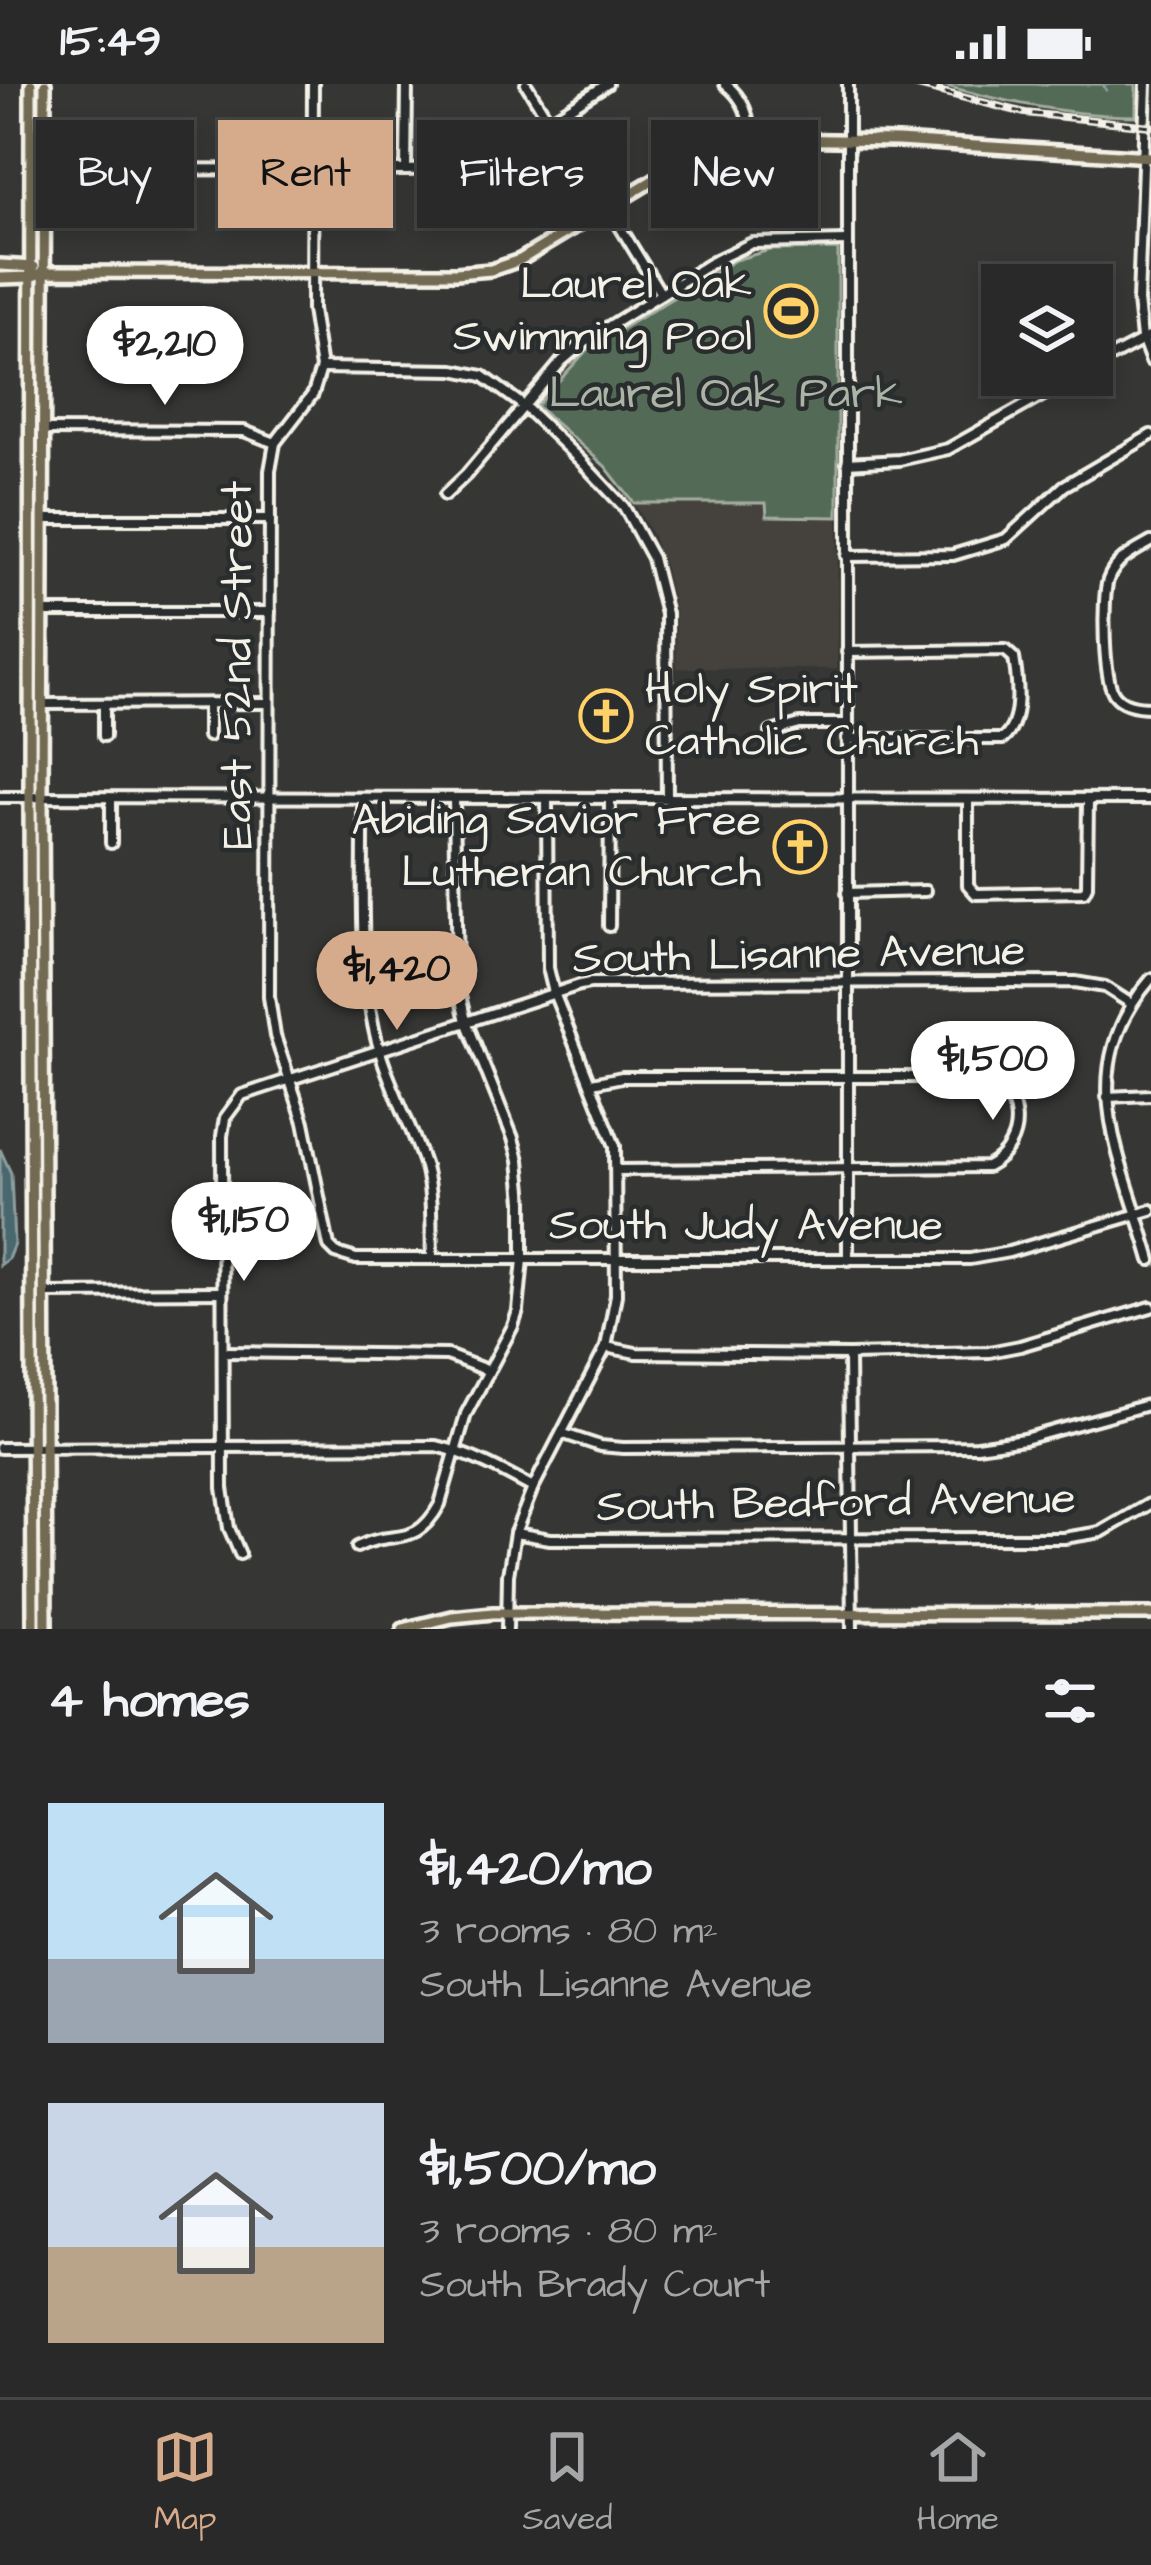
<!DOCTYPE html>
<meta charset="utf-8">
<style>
:root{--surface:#282928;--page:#303130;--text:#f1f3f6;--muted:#a5a6a8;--line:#444545;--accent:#d6ab8b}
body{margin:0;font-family:"Architects Daughter",sans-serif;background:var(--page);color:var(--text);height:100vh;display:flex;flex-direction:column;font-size:45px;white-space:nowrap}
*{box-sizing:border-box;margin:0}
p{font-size:39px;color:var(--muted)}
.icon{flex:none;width:66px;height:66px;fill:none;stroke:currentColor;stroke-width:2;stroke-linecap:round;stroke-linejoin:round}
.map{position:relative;height:1545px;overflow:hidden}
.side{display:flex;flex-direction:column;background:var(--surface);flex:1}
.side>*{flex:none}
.banner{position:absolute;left:36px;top:36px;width:1080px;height:108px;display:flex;gap:24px}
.controls{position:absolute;left:981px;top:180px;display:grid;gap:24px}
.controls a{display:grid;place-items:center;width:132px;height:132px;border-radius:0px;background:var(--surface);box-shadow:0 6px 18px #0003,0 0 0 3px var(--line);font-size:60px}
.price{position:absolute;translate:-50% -102px;padding:0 27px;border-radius:42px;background:#fff;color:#222;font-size:39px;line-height:78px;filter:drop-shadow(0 3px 6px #0008)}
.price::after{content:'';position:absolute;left:50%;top:72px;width:36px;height:27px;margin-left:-18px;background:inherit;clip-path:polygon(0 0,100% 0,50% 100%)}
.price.on{background:var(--accent);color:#111}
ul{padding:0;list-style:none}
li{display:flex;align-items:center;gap:36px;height:300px;padding:0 48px}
li span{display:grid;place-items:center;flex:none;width:336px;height:240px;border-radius:0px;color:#555}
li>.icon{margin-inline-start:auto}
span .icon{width:144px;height:144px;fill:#fffc;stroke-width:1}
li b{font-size:51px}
h2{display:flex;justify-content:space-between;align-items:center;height:144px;padding:0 48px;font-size:51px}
.tag{padding:0 42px;border-radius:0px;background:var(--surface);box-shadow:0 6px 18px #0003,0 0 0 3px var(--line);font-size:42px;line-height:108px}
.tag.on{background:var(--accent);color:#111}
.status{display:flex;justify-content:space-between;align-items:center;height:84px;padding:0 60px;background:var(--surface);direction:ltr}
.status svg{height:33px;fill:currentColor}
.dock{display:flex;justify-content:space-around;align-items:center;height:168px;border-top:3px solid var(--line);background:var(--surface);font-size:33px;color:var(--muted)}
.dock a{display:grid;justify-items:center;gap:6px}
.dock .on{color:var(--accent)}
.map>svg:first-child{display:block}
.built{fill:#45433d}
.green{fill:#536a57;stroke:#a4aea0;stroke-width:3}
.water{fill:#4a676e;stroke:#8e9e9f;stroke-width:3}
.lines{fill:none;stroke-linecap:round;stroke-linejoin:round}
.stream{stroke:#8e9e9f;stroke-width:3}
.minor-casing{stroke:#f4f1e8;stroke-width:16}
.major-casing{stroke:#f4f1e8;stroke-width:18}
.minor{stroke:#2a2d2e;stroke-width:8}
.major{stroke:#736b52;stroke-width:9}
.rail-casing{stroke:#f4f1e8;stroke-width:8}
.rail{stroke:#2a2d2e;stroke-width:3;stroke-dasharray:9;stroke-linecap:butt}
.labels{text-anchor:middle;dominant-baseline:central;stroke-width:9;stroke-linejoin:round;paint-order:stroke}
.poi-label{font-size:45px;fill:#f4f1e8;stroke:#2a2d2e;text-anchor:end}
.park-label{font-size:45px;fill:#acb4a7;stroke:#2a2d2e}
.street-label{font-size:45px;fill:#f4f1e8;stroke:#2a2d2e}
</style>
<div class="status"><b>15:49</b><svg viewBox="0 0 49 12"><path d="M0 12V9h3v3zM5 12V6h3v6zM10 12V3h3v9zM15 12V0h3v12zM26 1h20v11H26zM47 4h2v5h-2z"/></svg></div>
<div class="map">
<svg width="1151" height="1545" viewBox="0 0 1151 1545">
<rect width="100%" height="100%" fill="#363735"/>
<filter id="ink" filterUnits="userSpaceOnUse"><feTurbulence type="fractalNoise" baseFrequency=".00833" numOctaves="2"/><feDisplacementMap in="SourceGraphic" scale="24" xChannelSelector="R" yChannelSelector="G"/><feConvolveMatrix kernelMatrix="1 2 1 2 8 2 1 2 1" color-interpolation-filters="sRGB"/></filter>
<g filter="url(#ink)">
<polygon class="built" points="634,419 767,419 768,432 838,433 837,585 677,584 675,528 665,484 653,452"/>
<g class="green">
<path d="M939,0H1136V32C1069,32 1003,18 939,0Z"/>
<polygon points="838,165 838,433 767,432 766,419 634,419 605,382 536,322 587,266 735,176 770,166"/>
</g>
<polygon class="water" points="0,1065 11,1089 14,1160 8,1175 0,1181"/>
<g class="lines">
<polyline class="stream" points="1103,0 1106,6"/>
<g class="minor-casing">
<g id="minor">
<polyline points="313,0 312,226 321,284 313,310 275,359 270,387 269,913 275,952 304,1038 329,1162 336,1169 356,1175 970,1175 1009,1168 1151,1126"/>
<polyline points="526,0 549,37"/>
<path d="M725,0C745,15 749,32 751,56"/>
<polyline points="848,0 848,1176"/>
<polyline points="1146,0 1138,217 1142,254 1151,277"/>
<polyline points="44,85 406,86 475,84 607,0"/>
<polyline points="406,86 407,0"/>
<polyline points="608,123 661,210"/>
<polyline points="1092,283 1151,252"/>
<polyline points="321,284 454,286 483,292 524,322 581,377 624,423 652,474 666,530 667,715"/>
<polyline points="44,346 244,347 275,359"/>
<polyline points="847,379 899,376 948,365 1079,291"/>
<polyline points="445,411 466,391 562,277 587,256 716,176 752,159 847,157"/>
<polyline points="43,435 270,435"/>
<path d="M1151,458C1135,467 1115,476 1108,496C1102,514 1103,598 1115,611C1123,621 1139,623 1151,623"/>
<polyline points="847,472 953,471 1006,455 1064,402 1151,351"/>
<polyline points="43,528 270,528"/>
<path d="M847,568L1005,566L1014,574C1018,598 1023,638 1003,655H847"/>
<polyline points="43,620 269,619"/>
<polyline points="771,648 800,640 847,640"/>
<polyline points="104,652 104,620"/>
<polyline points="208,652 208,620"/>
<polyline points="0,713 1151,715"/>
<polyline points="111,714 111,759"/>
<path d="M363,714C364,790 358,870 374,945C384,993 410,1036 425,1083C433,1113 431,1145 432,1175"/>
<polyline points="968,715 968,801 976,810 1084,808 1087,802 1088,715"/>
<polyline points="847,809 925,807"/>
<polyline points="609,842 610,715"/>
<path d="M1151,895C1071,987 1122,1074 1151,1176"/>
<path d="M592,999L622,993H976C1025,1001 1029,1061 987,1083L617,1086"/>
<polyline points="1107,1013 1151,1011"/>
<polyline points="45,1209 222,1208"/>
<polyline points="606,1263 636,1269 849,1271 989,1268 1020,1262 1151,1223"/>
<polyline points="223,1268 447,1271 489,1287"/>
<polyline points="849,1271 852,1545"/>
<polyline points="564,1350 600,1362 623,1364 977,1362 1024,1355 1151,1320"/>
<path d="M0,1364L436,1362C471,1370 502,1387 533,1404"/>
<polyline points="515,1449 550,1455 1064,1454 1101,1448 1151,1419"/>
<path d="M357,1463C394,1444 414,1467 440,1420L466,1330L513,1242L518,1227L523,1175V1117L519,1076L513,1054L466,937L457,899L454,714"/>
<polyline points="240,1470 229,1444 223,1404 222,1052 225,1034 242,1011 580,901 590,899 1075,898 1105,903 1130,919"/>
<polyline points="507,1545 508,1491 515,1449 533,1404 606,1263 616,1211 615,1062 554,909 548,884 547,714"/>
</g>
</g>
<g class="major-casing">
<g id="major">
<polyline points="31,0 30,713 33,1545"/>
<polyline points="45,0 42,714 46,1545"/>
<polyline points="0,181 34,183"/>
<polyline points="0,194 31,193 44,188 456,189 491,186 520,176 685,77 729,60 770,55 898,57 1151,73"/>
<polyline points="403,1545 452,1533 493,1529 1151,1530"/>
</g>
</g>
<use href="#minor" class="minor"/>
<use href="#major" class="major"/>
<g class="rail-casing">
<polyline id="rail" points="910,0 1025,29 1151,42"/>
</g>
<use href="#rail" class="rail"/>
</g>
</g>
<defs>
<g id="stadium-ring" transform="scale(2.7)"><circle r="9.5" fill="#2a2d2e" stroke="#ffd166" stroke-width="1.5"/><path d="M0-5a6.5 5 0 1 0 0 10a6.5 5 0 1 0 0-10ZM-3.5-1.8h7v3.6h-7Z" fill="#ffd166"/></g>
<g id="church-ring" transform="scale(2.7)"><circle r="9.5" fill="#2a2d2e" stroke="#ffd166" stroke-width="1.5"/><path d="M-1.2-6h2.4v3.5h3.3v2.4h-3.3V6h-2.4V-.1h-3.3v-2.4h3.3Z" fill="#ffd166"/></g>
</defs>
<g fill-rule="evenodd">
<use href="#stadium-ring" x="791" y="227"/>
<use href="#church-ring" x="606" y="632"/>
<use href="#church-ring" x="800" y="763"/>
</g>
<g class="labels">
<g class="poi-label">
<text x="752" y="201">Laurel Oak<tspan x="752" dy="52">Swimming Pool</tspan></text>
<text x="645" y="606" text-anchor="start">Holy Spirit<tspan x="645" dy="52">Catholic Church</tspan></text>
<text x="761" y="737">Abiding Savior Free<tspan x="761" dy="52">Lutheran Church</tspan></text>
</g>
<g class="park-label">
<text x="726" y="310">Laurel Oak Park</text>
</g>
<g class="street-label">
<text transform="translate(238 581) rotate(-90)">East 52nd Street</text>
<text transform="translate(799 871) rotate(-1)">South Lisanne Avenue</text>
<text x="746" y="1142">South Judy Avenue</text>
<text transform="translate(836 1419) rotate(-1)">South Bedford Avenue</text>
</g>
</g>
</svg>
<div class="controls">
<a><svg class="icon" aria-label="layers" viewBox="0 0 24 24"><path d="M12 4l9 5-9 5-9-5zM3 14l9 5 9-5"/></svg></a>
</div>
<b class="price" style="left:165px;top:324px">$2,210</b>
<b class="price on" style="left:397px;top:949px">$1,420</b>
<b class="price" style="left:993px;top:1039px">$1,500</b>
<b class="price" style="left:244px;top:1200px">$1,150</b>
<div class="banner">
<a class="tag">Buy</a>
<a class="tag on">Rent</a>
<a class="tag">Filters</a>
<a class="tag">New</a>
</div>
</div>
<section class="side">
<h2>4 homes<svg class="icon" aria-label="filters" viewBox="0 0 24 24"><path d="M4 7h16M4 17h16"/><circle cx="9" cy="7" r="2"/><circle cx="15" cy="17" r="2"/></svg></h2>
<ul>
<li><span style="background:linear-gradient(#bfe0f5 65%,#9aa5b1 0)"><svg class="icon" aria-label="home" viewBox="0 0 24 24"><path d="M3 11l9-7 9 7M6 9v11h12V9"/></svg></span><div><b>$1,420/mo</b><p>3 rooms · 80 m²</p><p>South Lisanne Avenue</p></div></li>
<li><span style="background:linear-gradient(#c9d6e8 60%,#b9a48a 0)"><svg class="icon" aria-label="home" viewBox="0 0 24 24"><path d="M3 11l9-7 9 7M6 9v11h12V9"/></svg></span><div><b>$1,500/mo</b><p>3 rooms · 80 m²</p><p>South Brady Court</p></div></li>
</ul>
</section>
<nav class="dock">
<a class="on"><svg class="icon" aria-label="map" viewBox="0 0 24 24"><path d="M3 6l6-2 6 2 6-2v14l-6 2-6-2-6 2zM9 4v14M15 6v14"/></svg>Map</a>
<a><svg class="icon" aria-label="saved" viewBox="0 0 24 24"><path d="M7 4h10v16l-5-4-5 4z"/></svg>Saved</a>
<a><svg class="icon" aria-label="home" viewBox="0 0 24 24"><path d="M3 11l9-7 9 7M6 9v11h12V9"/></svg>Home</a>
</nav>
